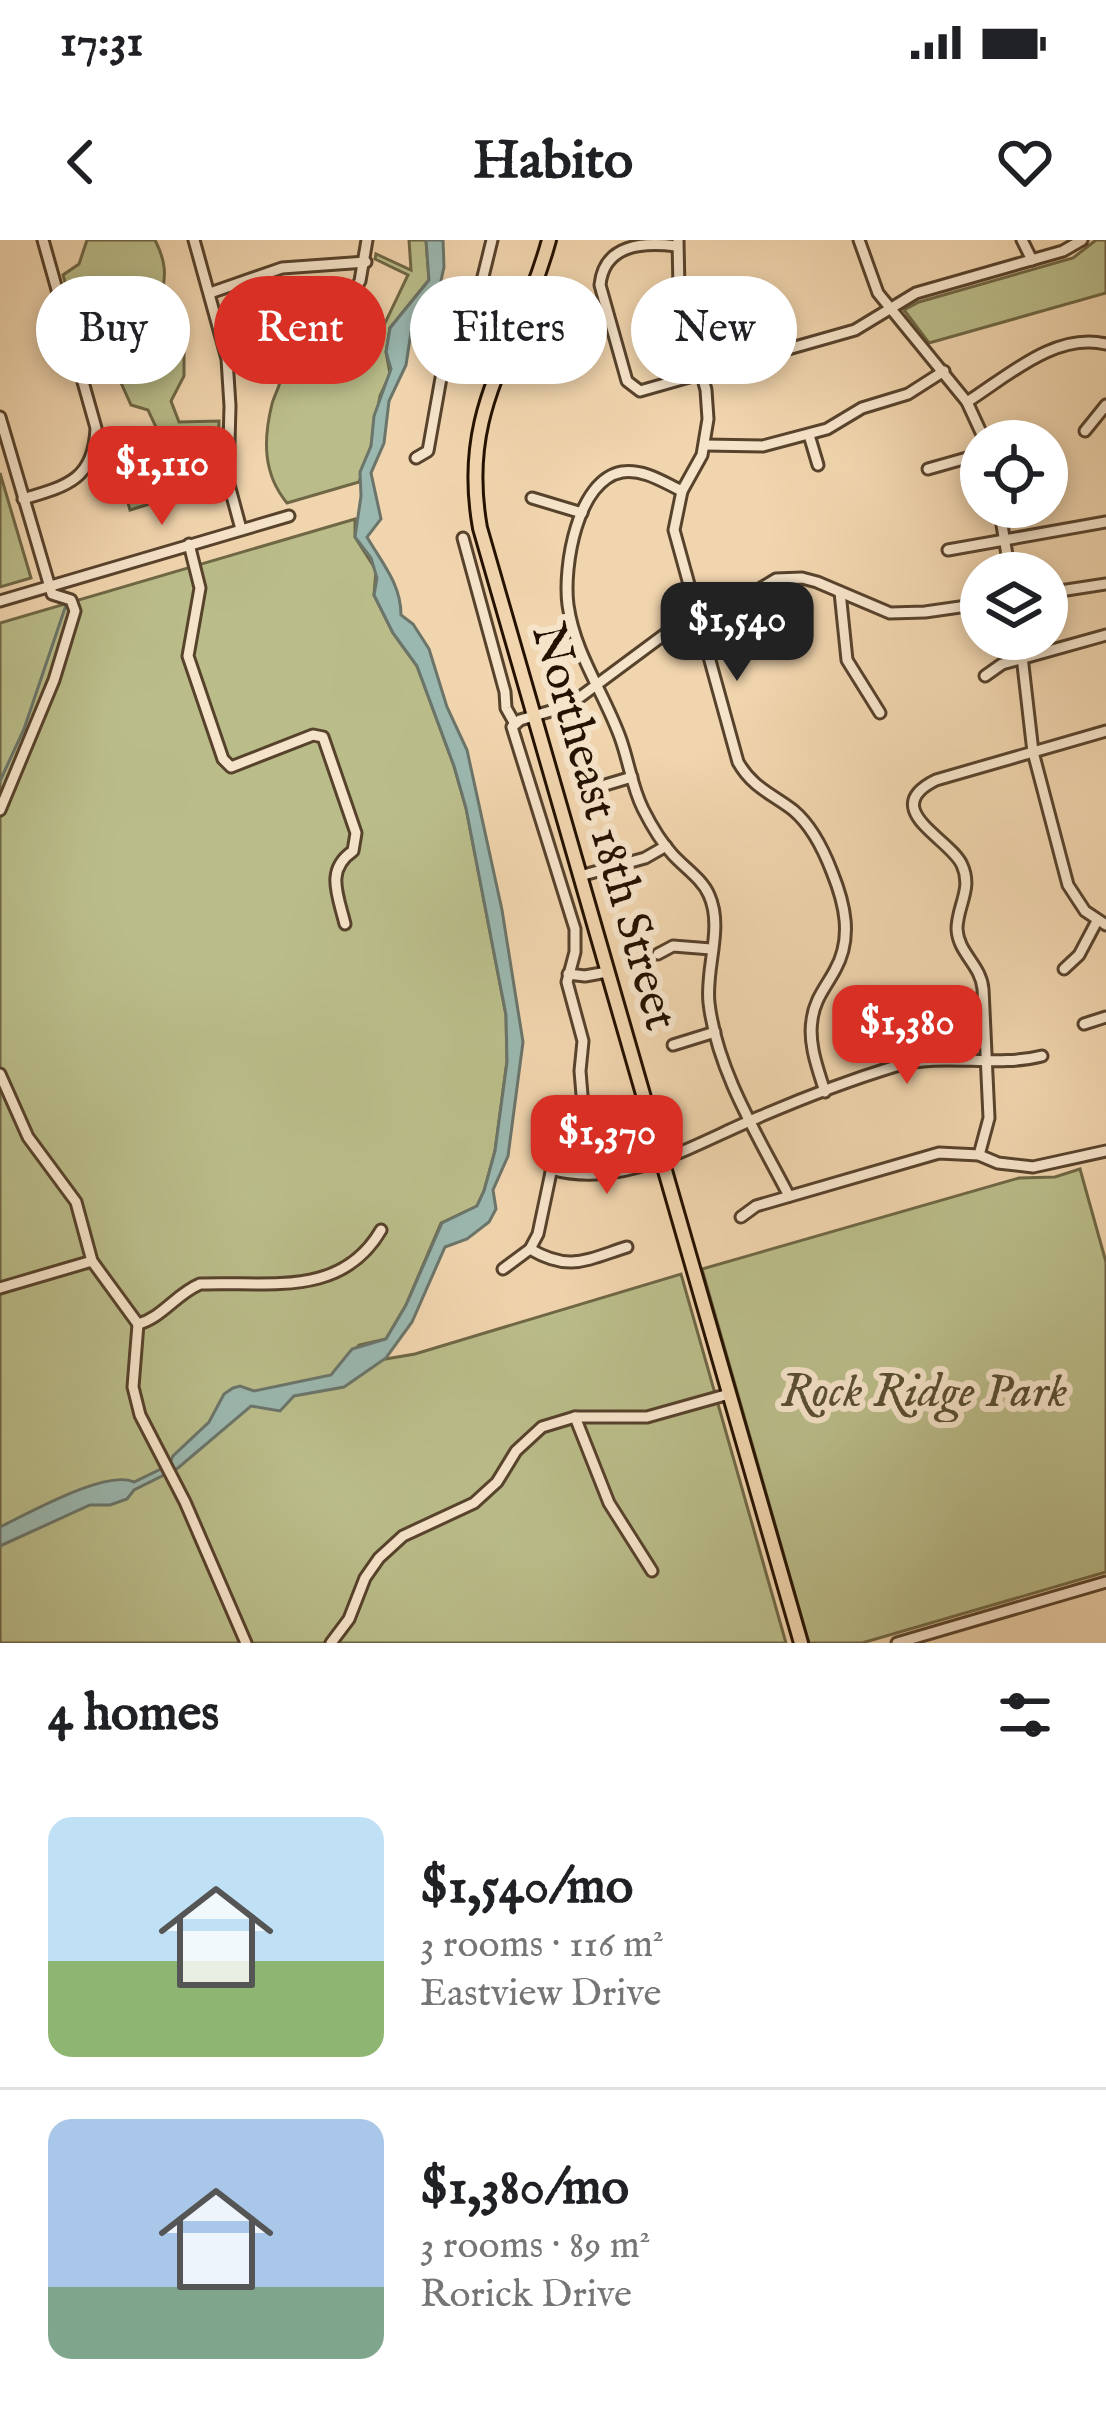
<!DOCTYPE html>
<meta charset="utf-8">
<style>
:root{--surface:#fff;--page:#f6f6f6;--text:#202124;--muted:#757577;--line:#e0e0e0;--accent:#d93025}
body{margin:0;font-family:"IM FELL English",serif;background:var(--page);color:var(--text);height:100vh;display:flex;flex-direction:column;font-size:45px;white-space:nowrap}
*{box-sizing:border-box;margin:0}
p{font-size:39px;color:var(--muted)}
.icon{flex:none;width:66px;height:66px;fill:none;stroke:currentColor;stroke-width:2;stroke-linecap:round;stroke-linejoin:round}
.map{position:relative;height:1403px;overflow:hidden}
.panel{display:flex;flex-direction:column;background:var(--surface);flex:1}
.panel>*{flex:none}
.banner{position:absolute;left:36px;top:36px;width:1035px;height:108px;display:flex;gap:24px}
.tools{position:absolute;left:960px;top:180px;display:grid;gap:24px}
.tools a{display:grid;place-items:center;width:108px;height:108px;border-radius:50%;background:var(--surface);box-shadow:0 6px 18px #0003;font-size:60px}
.price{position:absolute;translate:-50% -102px;padding:0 27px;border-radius:24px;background:var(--accent);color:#fff;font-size:39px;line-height:78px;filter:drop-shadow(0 3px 6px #0008)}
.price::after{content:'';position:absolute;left:50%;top:72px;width:36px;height:27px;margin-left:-18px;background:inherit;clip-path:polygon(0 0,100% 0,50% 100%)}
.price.selected{background:#222;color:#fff}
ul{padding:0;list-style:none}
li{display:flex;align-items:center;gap:36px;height:300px;padding:0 48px}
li+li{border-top:3px solid var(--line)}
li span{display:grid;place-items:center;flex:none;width:336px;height:240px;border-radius:24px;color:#555}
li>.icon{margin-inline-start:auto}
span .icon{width:144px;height:144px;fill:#fffc;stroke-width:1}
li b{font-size:51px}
h2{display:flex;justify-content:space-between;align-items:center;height:144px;padding:0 48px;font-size:51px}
.chip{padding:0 42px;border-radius:54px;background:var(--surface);box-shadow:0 6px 18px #0003;font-size:42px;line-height:108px}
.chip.selected{background:var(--accent);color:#fff}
.status{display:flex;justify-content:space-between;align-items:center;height:84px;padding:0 60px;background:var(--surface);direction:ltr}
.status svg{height:33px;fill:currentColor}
header{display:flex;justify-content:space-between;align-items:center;height:156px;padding:0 48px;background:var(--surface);font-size:54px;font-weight:700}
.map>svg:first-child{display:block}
.green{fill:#babd8a;stroke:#6f6745;stroke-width:3}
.water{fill:#9bb8b0;stroke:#6b756a;stroke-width:3}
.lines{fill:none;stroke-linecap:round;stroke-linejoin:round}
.stream{stroke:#6b756a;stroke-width:3}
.minor-casing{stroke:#57422c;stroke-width:15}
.major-casing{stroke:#241100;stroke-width:18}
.minor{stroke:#f6e4ca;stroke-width:9}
.major{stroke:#f1d5ae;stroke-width:12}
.labels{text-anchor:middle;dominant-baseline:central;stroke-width:12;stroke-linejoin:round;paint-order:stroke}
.street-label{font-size:48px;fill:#241100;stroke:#f6e4ca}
.park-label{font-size:48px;font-style:italic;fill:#584d30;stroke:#f6e4ca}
</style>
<div class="status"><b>17:31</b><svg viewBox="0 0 49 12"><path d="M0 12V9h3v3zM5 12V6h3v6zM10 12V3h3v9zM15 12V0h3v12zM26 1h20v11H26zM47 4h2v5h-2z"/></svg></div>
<header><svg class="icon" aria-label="back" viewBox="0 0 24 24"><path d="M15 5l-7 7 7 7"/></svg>Habito<svg class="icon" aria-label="heart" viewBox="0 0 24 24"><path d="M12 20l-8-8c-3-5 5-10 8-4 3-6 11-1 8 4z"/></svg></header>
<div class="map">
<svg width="1106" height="1403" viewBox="0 0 1106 1403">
<rect width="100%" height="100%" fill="#f1d5ae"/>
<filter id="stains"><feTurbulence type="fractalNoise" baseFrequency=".00167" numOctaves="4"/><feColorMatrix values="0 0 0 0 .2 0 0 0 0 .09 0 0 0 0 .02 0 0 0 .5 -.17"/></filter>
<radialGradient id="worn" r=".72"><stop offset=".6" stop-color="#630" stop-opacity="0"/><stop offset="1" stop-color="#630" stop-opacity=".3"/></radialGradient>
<g class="green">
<path d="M87,0H155C177,43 152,50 165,89L184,100V136L171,161L179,182L219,181L218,206L195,224L192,251L130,270L125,252L108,253L96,229L105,211L156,187L148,170L131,165L118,136L120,94L102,76L75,78L63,35L79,24Z"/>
<path d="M409,0H426L429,40L390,88L386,112L390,134L380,156L371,206L359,242L287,263C263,234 263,200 272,164C274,156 280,146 281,138C284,116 268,94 259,76L294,67L292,83L324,84L336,92L349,87L376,102L408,35L375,19L376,14L411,30Z"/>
<polygon points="1096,0 1106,0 1106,53 929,103 904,70 919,62 1073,18"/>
<polygon points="0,233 31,338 0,347"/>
<polygon points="355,279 355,297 376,330 374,355 393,393 417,426 454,526 466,568 506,775 507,821 495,911 484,951 477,966 441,983 406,1065 386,1099 359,1105 338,1127 415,1114 681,1034 786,1403 0,1403 0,383"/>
<polygon points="1080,929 1106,1022 1106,1332 862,1403 809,1403 702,1029 1019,938 1055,937"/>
</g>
<path class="water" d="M426,0H443L444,27L440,45L429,68L413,79L406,125L389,161L384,203L371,233L381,279L367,297C382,323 401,344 401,375L413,384L429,409L447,467L467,510L502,670L523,802L508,916L493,950L496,969L489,982L467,999L445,1007L412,1082L386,1118L344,1147L294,1156L280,1171L251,1166L178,1228L134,1250L127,1259L110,1265H90L0,1306V1287C29,1273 107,1229 134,1242L169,1225L173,1216L209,1182L224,1154L233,1148L240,1146L254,1151L331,1135L352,1109L386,1099L406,1065L442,983L477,966L484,951L495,911L507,822L506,775L466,568L454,526L417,426L393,393L374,355L377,338L371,318L355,297L361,256L360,232L371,206L374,176L391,129L386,112L390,88L429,40Z"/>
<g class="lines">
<polyline class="stream" points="0,541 24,489 66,365"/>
<g class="minor-casing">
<g id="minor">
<polyline points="194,0 227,119 230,166 228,241 241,289"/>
<path d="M678,0L679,49L706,150L708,179L702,215L682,251L674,290L738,522C752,547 772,554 793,570C811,585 824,611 832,632C845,664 853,698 835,730C826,747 814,760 812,780C808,804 818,829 825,852"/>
<polyline points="859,0 878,53 967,162 985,201"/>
<polyline points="1022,0 1032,20"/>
<path d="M676,6C643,2 604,4 600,45L627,141L640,151L855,90L916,53L1063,11L1082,0"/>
<polyline points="210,53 282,28 366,22"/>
<polyline points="478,57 521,75"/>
<polyline points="339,76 360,41 367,0"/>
<path d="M967,162C1008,136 1055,92 1106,104"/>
<polyline points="0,177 52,354 71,360 75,371 54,440 0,570"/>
<polyline points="1085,191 1106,165"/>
<polyline points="809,195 818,225"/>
<polyline points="705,205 763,206 827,189 862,168 908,154 944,131"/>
<polyline points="416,218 428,211 441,138 454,98 478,57 492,0"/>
<polyline points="928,229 981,214"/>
<path d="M682,251C663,242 644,229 622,232C577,240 563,327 568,365C575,415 605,454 621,500C629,523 632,547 643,569C651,585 661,602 673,615C685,628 702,639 709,655C724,688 705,728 709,763C717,831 758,896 789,956"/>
<polyline points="532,258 582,273"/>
<path d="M23,259C68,246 94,239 96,188L43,0"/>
<polyline points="999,267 1010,333"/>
<polyline points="463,298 505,452 506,468 515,484"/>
<path d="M189,304L200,348L188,416L223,519L231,527L313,495L323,497L356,593L353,611C325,630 338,655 345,684"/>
<polyline points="948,310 1106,282"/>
<polyline points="840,352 847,420 880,473"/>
<polyline points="1047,353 1106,344"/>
<polyline points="0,361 289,276"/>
<polyline points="1020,399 1033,512 1068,645 1085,671 1106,685"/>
<polyline points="985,436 1002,424 1106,395"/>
<polyline points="585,551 632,537"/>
<polyline points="580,636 645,618 666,606"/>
<polyline points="658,714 673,706 711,709"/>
<polyline points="1064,729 1079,715 1097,681"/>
<polyline points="568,734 585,736 607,732"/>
<polyline points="1084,784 1106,777"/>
<polyline points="673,805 715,792"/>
<polyline points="0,834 28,897 76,962 92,1021 138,1084 133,1147 140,1175 185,1262 246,1403"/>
<path d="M979,915L989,878L983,749C981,725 958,713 957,689C957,666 973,649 962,625C951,599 877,569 936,540L1106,491"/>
<path d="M551,929C623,950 694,904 759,877C803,858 850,840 896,826C943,812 995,828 1042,816"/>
<polyline points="741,977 756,966 939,913 979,915 998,923 1033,927 1106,911"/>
<path d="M530,1009C569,1032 586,1020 627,1007"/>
<polyline points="503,1029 530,1009 538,994 554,918 584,879 580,831 583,801 567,742 575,712 575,689 512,487 520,480 568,466 665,394 713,377 776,339 802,338 817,342 890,373 925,372 981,364"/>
<polyline points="0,1048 92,1021"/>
<path d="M138,1084C163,1077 176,1054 200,1044C267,1041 341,1059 381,990"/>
<polyline points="575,1177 609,1263 652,1331"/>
<polyline points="331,1403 349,1379 365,1338 379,1318 403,1296 474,1263 497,1242 516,1211 542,1187 575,1177 647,1177 729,1154"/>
<polyline points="897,1403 1106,1342"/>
</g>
</g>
<g class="major-casing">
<path id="major" d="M549,0C519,110 458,164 480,288L801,1403"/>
</g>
<use href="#minor" class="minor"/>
<use href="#major" class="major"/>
</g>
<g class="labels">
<g class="street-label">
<text transform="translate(603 587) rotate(74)">Northeast 18th Street</text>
</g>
<g class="park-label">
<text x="924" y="1153">Rock Ridge Park</text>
</g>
</g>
<rect width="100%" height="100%" filter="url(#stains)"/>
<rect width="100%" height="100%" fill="url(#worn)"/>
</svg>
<div class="tools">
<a><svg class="icon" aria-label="locate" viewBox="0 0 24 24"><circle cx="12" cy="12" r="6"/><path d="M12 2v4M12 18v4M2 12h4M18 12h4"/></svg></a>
<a><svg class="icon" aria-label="layers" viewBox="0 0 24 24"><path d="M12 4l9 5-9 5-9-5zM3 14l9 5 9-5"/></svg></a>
</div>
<b class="price" style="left:162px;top:288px">$1,110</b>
<b class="price selected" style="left:737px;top:444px">$1,540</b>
<b class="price" style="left:907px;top:847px">$1,380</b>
<b class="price" style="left:607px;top:957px">$1,370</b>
<div class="banner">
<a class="chip">Buy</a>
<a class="chip selected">Rent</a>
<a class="chip">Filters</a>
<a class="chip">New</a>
</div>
</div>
<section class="panel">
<h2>4 homes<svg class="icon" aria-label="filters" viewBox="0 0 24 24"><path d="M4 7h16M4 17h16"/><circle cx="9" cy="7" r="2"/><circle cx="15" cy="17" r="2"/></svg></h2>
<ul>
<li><span style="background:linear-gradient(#bfe0f5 60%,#8fb573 0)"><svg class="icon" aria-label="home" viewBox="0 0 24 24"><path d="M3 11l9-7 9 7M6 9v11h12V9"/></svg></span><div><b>$1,540/mo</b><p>3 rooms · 116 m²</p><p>Eastview Drive</p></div></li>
<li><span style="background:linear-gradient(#a9c7e8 70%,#7fa58c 0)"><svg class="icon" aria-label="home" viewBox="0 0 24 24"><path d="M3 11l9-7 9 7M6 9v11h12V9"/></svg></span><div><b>$1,380/mo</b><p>3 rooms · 89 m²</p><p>Rorick Drive</p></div></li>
</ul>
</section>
